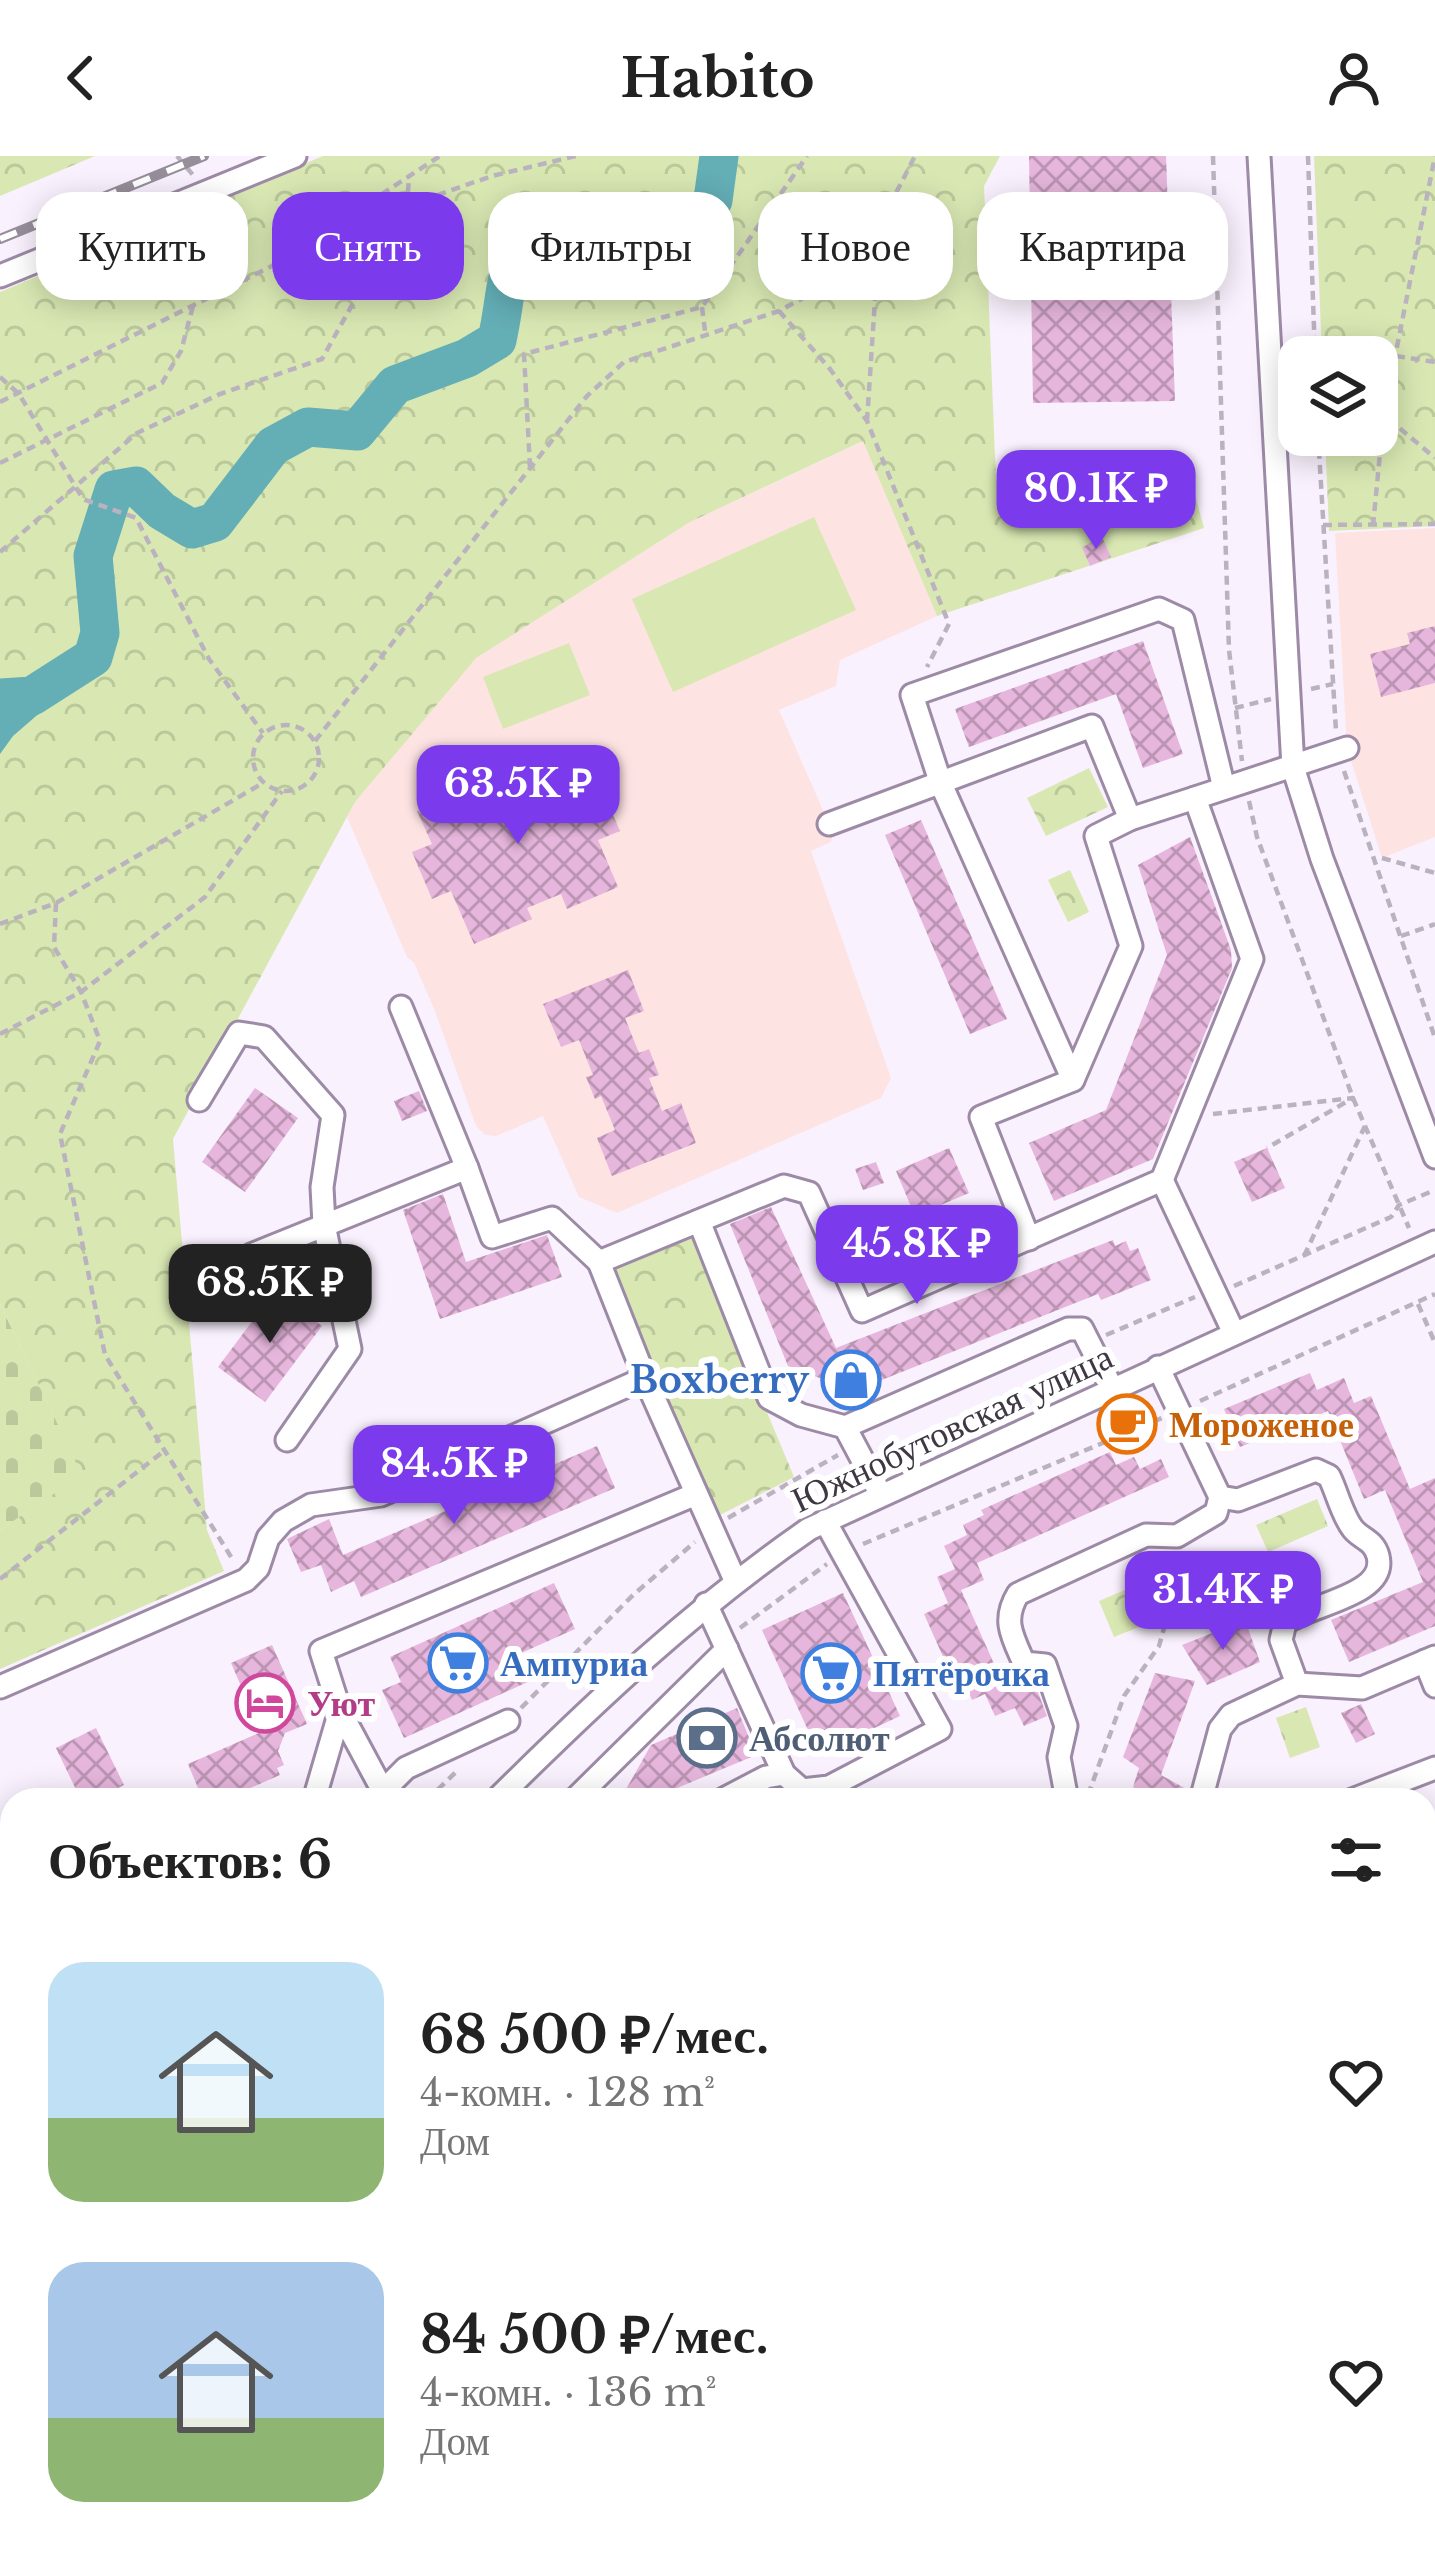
<!DOCTYPE html>
<html lang="ru">
<meta charset="utf-8">
<style>
:root{--surface:#fff;--page:#f2f2f2;--text:#222;--muted:#767676;--accent:#7c3aed}
body{margin:0;font-family:"Libre Baskerville",serif;background:var(--page);color:var(--text);height:100vh;display:flex;flex-direction:column;font-size:45px;white-space:nowrap}
*{box-sizing:border-box;margin:0}
p{font-size:39px;color:var(--muted)}
.icon{flex:none;width:66px;height:66px;fill:none;stroke:currentColor;stroke-width:2;stroke-linecap:round;stroke-linejoin:round}
.map{position:relative;flex:1;overflow:hidden}
.side{position:absolute;left:0px;top:1632px;width:1437px;height:771px;display:flex;flex-direction:column;background:var(--surface);border-radius:36px 36px 0 0;box-shadow:0 6px 30px #0003}
.side>*{flex:none}
.top-card{position:absolute;left:36px;top:36px;width:1365px;height:108px;display:flex;gap:24px}
.fabs{position:absolute;left:1278px;top:180px;display:grid;gap:24px}
.fabs a{display:grid;place-items:center;width:120px;height:120px;border-radius:24px;background:var(--surface);box-shadow:0 6px 30px #0003;font-size:60px}
.price{position:absolute;translate:-50% -102px;padding:0 27px;border-radius:24px;background:var(--accent);color:#fff;font-size:39px;line-height:78px;filter:drop-shadow(0 3px 6px #0008)}
.price::after{content:'';position:absolute;left:50%;top:72px;width:36px;height:27px;margin-left:-18px;background:inherit;clip-path:polygon(0 0,100% 0,50% 100%)}
.price.on{background:#222;color:#fff}
ul{padding:0;list-style:none}
li{display:flex;align-items:center;gap:36px;height:300px;padding:0 48px}
li span{display:grid;place-items:center;flex:none;width:336px;height:240px;border-radius:36px;color:#555}
li>.icon{margin-inline-start:auto}
span .icon{width:144px;height:144px;fill:#fffc;stroke-width:1}
li b{font-size:51px}
h2{display:flex;justify-content:space-between;align-items:center;height:144px;padding:0 48px;font-size:51px}
.chip{padding:0 42px;border-radius:36px;background:var(--surface);box-shadow:0 6px 30px #0003;font-size:42px;line-height:108px}
.chip.on{background:var(--accent);color:#fff}
header{display:flex;justify-content:space-between;align-items:center;height:156px;padding:0 48px;background:var(--surface);font-size:54px;font-weight:700}
.map>svg:first-child{display:block}
.education{fill:#fee3e3}
.grass{fill:#d9e8b3}
.cemetery{fill:url(#cemetery-stones)}
.park{fill:url(#park-crowns)}
.water{fill:#64aeb6}
.lines{fill:none;stroke-linecap:round;stroke-linejoin:round}
.river{stroke:#64aeb6;stroke-width:39}
.building{fill:url(#building-cross-hatch)}
.minor-casing{stroke:#9c8aa6;stroke-width:27}
.path{stroke:#bab2be;stroke-width:4.5;stroke-dasharray:9 6;stroke-linecap:butt}
.minor{stroke:#fff;stroke-width:21}
.rail-casing{stroke:#968e9a;stroke-width:10}
.rail{stroke:#fff;stroke-width:6;stroke-dasharray:18;stroke-linecap:butt}
.labels{text-anchor:middle;dominant-baseline:central;stroke-width:12;stroke-linejoin:round;paint-order:stroke}
.shop-label{font-size:36px;font-weight:bold;fill:#366cbe;stroke:#fff;text-anchor:start}
.food-label{font-size:36px;font-weight:bold;fill:#c56008;stroke:#fff;text-anchor:start}
.street-label{font-size:36px;fill:#3f3743;stroke:#fff}
.hotel-label{font-size:36px;font-weight:bold;fill:#b23c85;stroke:#fff;text-anchor:start}
.service-label{font-size:36px;font-weight:bold;fill:#4e5e75;stroke:#fff;text-anchor:start}
</style>
<header><svg class="icon" aria-label="back" viewBox="0 0 24 24"><path d="M15 5l-7 7 7 7"/></svg>Habito<svg class="icon" aria-label="person" viewBox="0 0 24 24"><circle cx="12" cy="8" r="4"/><path d="M4 21q1-7 8-7t8 7"/></svg></header>
<div class="map">
<svg width="1435" height="2402" viewBox="0 0 1435 2402">
<defs>
<pattern id="cemetery-stones" width="16" height="16" patternUnits="userSpaceOnUse" patternTransform="scale(3)"><rect width="16" height="16" fill="#d9e8b3"/><path d="M2 7V4a2 2 0 0 1 4 0v3zM10 15v-3a2 2 0 0 1 4 0v3z" fill="#bbc89b"/></pattern>
<pattern id="park-crowns" width="20" height="18" patternUnits="userSpaceOnUse" patternTransform="scale(3)"><rect width="20" height="18" fill="#d9e8b3"/><path d="M2 6a3 3 0 1 1 6 0M12 15a3 3 0 1 1 6 0" fill="none" stroke="#bbc89b"/></pattern>
<pattern id="building-cross-hatch" width="8" height="8" patternUnits="userSpaceOnUse" patternTransform="scale(3)"><rect width="8" height="8" fill="#e6b6dc"/><path d="M0 0l8 8M0 8l8-8" fill="none" stroke="#bc95b4"/></pattern>
</defs>
<rect width="100%" height="100%" fill="#f9f1fd"/>
<g class="education">
<polygon points="864,285 937,460 840,504 836,530 779,554 833,677 831,686 811,695 891,922 881,942 617,1057 579,1041 543,960 496,980 485,979 476,970 435,855 414,807 407,801 347,661 355,646 476,501 690,366"/>
<polygon points="1435,372 1435,681 1382,702 1347,592 1335,377"/>
<polygon points="1435,2379 1435,2402 1068,2402 1063,2391 1425,2391 1425,2383"/>
</g>
<g class="grass">
<polygon points="814,361 856,454 673,536 632,443"/>
<polygon points="569,487 590,539 503,573 483,521"/>
</g>
<polygon class="cemetery" points="0,1148 83,1320 0,1374"/>
<g class="park">
<polygon points="0,0 95,0 0,40"/>
<polygon points="323,0 1000,0 984,30 996,325 1120,326 1190,320 1204,372 937,460 863,285 690,366 476,502 355,646 173,983 207,1374 224,1415 0,1513 0,1374 82,1319 0,1148 0,136"/>
<polygon points="1314,0 1435,0 1435,370 1329,375 1325,279 1377,279 1377,201 1322,201"/>
<polygon points="1089,612 1108,651 1046,680 1027,642"/>
<polygon points="1070,714 1089,756 1068,766 1048,724"/>
<polygon points="694,1081 794,1321 718,1360 611,1115"/>
<polygon points="1317,1343 1328,1370 1268,1396 1256,1369"/>
<polygon points="1167,1416 1182,1454 1114,1481 1099,1445"/>
<polygon points="1306,1551 1320,1591 1290,1602 1276,1562"/>
</g>
<polygon class="water" points="93,501 95,509 13,580 0,598 0,528 50,524"/>
<g class="lines">
<path class="river" d="M0,542L32,540L93,501L100,477L93,400L114,334L136,330L162,355L192,373L215,366L273,290L308,271L357,275L395,229L467,202L497,184C510,126 499,104 551,64C585,73 608,96 641,105L689,70L713,44L719,0"/>
</g>
<g class="building">
<polygon points="1029,0 1166,0 1175,245 1033,247"/>
<polygon points="1103,383 1111,401 1090,410 1082,391"/>
<polygon points="1435,470 1435,527 1381,541 1370,498 1410,488 1407,477"/>
<polygon points="1143,485 1183,598 1143,612 1116,538 969,591 955,553"/>
<polygon points="567,595 587,639 601,632 620,675 598,684 618,731 567,753 561,738 527,752 532,763 474,788 451,735 432,743 412,696 432,688 417,655 481,627 485,638 523,622 520,615"/>
<polygon points="921,664 1007,863 970,878 885,679"/>
<polygon points="1190,681 1231,794 1232,812 1153,1003 1054,1045 1029,987 1106,954 1167,799 1138,709"/>
<polygon points="628,814 644,855 625,862 639,897 649,893 659,919 649,922 662,955 681,947 696,987 612,1020 597,982 615,974 601,940 595,943 586,921 593,919 579,884 561,891 543,848"/>
<polygon points="255,932 298,962 245,1036 202,1006"/>
<polygon points="419,935 427,955 402,965 394,945"/>
<polygon points="949,992 969,1037 915,1060 896,1015"/>
<polygon points="1267,992 1285,1032 1252,1046 1234,1006"/>
<polygon points="876,1006 884,1027 863,1034 855,1013"/>
<polygon points="443,1038 466,1106 547,1079 562,1121 440,1163 403,1054"/>
<polygon points="771,1051 836,1192 1113,1084 1115,1090 1126,1085 1130,1095 1138,1092 1151,1124 1101,1144 1098,1138 854,1235 788,1210 730,1068"/>
<polygon points="275,1135 322,1170 265,1246 218,1211"/>
<polygon points="1310,1217 1317,1234 1344,1222 1354,1247 1371,1240 1410,1333 1435,1322 1435,1470 1349,1506 1331,1464 1423,1426 1385,1334 1364,1343 1328,1255 1240,1291 1224,1253"/>
<polygon points="597,1290 615,1332 361,1441 354,1425 331,1436 321,1409 301,1416 287,1383 329,1363 343,1399"/>
<polygon points="1110,1296 1116,1309 1134,1301 1140,1313 1161,1303 1169,1321 977,1407 984,1424 961,1434 1004,1530 1022,1522 1033,1523 1047,1560 1024,1570 1015,1552 995,1560 985,1538 972,1544 961,1519 953,1523 924,1458 948,1447 937,1421 955,1413 944,1390 967,1379 963,1369 984,1359 981,1354"/>
<polygon points="554,1427 575,1473 519,1498 532,1524 404,1582 382,1534 401,1526 390,1501"/>
<polygon points="843,1437 900,1560 819,1598 762,1474"/>
<polygon points="1245,1464 1260,1506 1207,1529 1182,1489"/>
<polygon points="272,1489 307,1568 285,1577 278,1595 284,1609 277,1612 280,1619 223,1644 203,1644 188,1608 261,1576 231,1507"/>
<polygon points="1155,1517 1195,1525 1161,1619 1188,1634 1186,1644 1153,1644 1133,1631 1139,1612 1123,1601"/>
<polygon points="1361,1548 1375,1578 1356,1587 1341,1557"/>
<polygon points="737,1552 756,1599 670,1635 665,1644 620,1644 651,1589"/>
<polygon points="96,1572 124,1629 94,1644 81,1644 56,1592"/>
</g>
<g class="lines">
<g class="minor-casing">
<g id="minor">
<polyline points="1259,0 1293,611 1322,703 1435,1001"/>
<polyline points="0,120 295,0"/>
<polyline points="829,668 1092,570 1130,663"/>
<polyline points="401,851 467,1012"/>
<polyline points="1073,924 941,628 912,539 1159,453 1183,464 1224,632"/>
<polyline points="199,944 239,877 264,881 333,959 322,1031 324,1069 350,1193 287,1284"/>
<polyline points="1162,1024 1234,1177"/>
<polyline points="699,1065 769,1242 801,1259 845,1271"/>
<polyline points="1029,1083 981,961 1073,924 1131,790 1096,680 1130,663 1195,642"/>
<polyline points="225,1143 251,1099 467,1012 492,1081 552,1062 599,1106"/>
<path d="M1158,1211L1220,1341L1238,1344L1316,1314L1329,1320C1337,1336 1342,1359 1353,1373C1361,1383 1374,1384 1378,1400C1388,1440 1309,1448 1285,1467L1281,1484L1297,1528"/>
<polyline points="645,1222 599,1106 784,1030 809,1037 862,1155 1162,1024 1252,803 1195,642 1347,592"/>
<polyline points="880,1337 845,1271 1068,1173 1082,1173 1112,1232"/>
<polyline points="706,1448 784,1618 802,1634 829,1631 940,1573 825,1365"/>
<polyline points="1425,1505 1435,1530"/>
<polyline points="0,1531 246,1424 258,1412 268,1382 283,1365 311,1349 381,1339 645,1222 735,1424"/>
<polyline points="340,1555 383,1635 376,1643"/>
<polyline points="383,1635 406,1612 508,1565"/>
<polyline points="314,1644 340,1555 321,1495 696,1338"/>
<path d="M496,1644C595,1546 694,1452 809,1373L1435,1086"/>
<polyline points="574,1644 727,1493"/>
<polyline points="722,1644 766,1621 784,1618"/>
<path d="M1067,1644L1059,1601L1066,1570L1045,1509L1024,1507C1012,1480 1002,1464 1018,1438L1146,1379L1177,1380L1216,1357L1220,1341"/>
<polyline points="1201,1644 1220,1573 1231,1559 1297,1528 1362,1532 1435,1501"/>
<polyline points="1352,1644 1435,1612"/>
<polyline points="0,1694 12,1713"/>
<polyline points="1432,1694 1435,1702"/>
<polyline points="1425,1728 1435,1723"/>
<polyline points="0,1854 12,1858"/>
<polyline points="0,1918 12,1945"/>
<polyline points="1425,1928 1435,1924"/>
<polyline points="0,2009 12,2004"/>
<polyline points="1435,2039 1430,2041 1427,2070 1435,2095"/>
<polyline points="0,2132 12,2124"/>
<polyline points="1425,2246 1435,2242"/>
<polyline points="0,2252 12,2247"/>
<polyline points="0,2283 12,2310"/>
<polyline points="233,2391 238,2402"/>
<polyline points="396,2391 400,2402"/>
<polyline points="1009,2391 1015,2402"/>
<polyline points="1070,2391 1075,2402"/>
<polyline points="60,2402 85,2391"/>
<polyline points="682,2402 707,2391"/>
<polyline points="1286,2402 1307,2391"/>
</g>
</g>
<g class="path">
<polyline points="177,0 193,19"/>
<polyline points="1213,0 1229,494 1242,605"/>
<polyline points="1308,0 1315,201"/>
<polyline points="409,49 492,20 576,0"/>
<polyline points="213,54 237,128"/>
<polyline points="702,151 705,175"/>
<polyline points="779,155 830,213 867,265 949,468 927,511"/>
<polyline points="1396,200 1435,206"/>
<polyline points="0,221 19,238 83,343 136,362 209,503 263,577"/>
<polyline points="0,246 272,110 440,0"/>
<polyline points="1377,253 1435,302"/>
<polyline points="867,265 880,68"/>
<polyline points="1318,279 1336,575"/>
<polyline points="0,307 162,227 181,195 193,150"/>
<polyline points="530,311 524,198 702,151 807,0"/>
<polyline points="1323,369 1435,368"/>
<polyline points="1373,370 1384,256 1435,0"/>
<polyline points="0,396 137,277 220,238 322,203 407,50 409,21"/>
<polyline points="1311,533 1333,528"/>
<polyline points="1235,552 1271,543"/>
<circle cx="286" cy="602" r="33"/>
<polyline points="315,585 587,240 624,206 779,155 840,122 880,68 915,0"/>
<polyline points="1344,615 1435,882"/>
<polyline points="1249,645 1257,681 1353,942 1409,1072"/>
<polyline points="1382,702 1435,717"/>
<polyline points="56,747 54,791 81,836 100,885 60,978 105,1199 233,1404"/>
<polyline points="0,768 56,747 263,627"/>
<polyline points="1401,780 1435,768"/>
<polyline points="0,878 81,836 205,741 282,635"/>
<polyline points="1213,958 1353,942 1267,992"/>
<polyline points="1304,1100 1365,970"/>
<polyline points="1234,1130 1391,1061 1399,1049 1435,1034"/>
<polyline points="1418,1148 1435,1187"/>
<polyline points="1106,1179 1195,1141"/>
<polyline points="1200,1245 1435,1138"/>
<polyline points="786,1330 799,1355"/>
<polyline points="728,1362 838,1299"/>
<polyline points="863,1388 1162,1262"/>
<polyline points="0,1423 164,1295"/>
<polyline points="740,1472 827,1408"/>
<polyline points="521,1552 633,1439 695,1386"/>
<polyline points="1088,1639 1124,1540 1159,1490 1184,1401"/>
<polyline points="427,1644 457,1615"/>
<polyline points="1425,1874 1435,1895"/>
<polyline points="0,2063 12,2057"/>
<polyline points="427,2391 431,2402"/>
<polyline points="597,2391 599,2397 611,2391"/>
<polyline points="506,2402 527,2391"/>
</g>
<use href="#minor" class="minor"/>
<g class="rail-casing">
<polyline id="rail" points="0,83 204,0"/>
</g>
<use href="#rail" class="rail"/>
</g>
<defs>
<g id="shop-ring" transform="scale(3)"><circle r="9.5" fill="#fff" stroke="#3f7fe0" stroke-width="1.5"/><path d="M-5-2.5h2.3a2.7 3.5 0 0 1 5.4 0H5L5.5 6h-11ZM-1.5-2.5h3a1.5 2.3 0 0 0-3 0Z" fill="#3f7fe0"/></g>
<g id="cafe-ring" transform="scale(3)"><circle r="9.5" fill="#fff" stroke="#e8710a" stroke-width="1.5"/><path d="M-5.5-4.5H6V0H3Q3 3.5 0 3.5H-2.5Q-5.5 3.5-5.5 0ZM3-3.2v2h1.7v-2ZM-6 4.5H4V6H-6Z" fill="#e8710a"/></g>
<g id="supermarket-ring" transform="scale(3)"><circle r="9.5" fill="#fff" stroke="#3f7fe0" stroke-width="1.5"/><path d="M-6-5.5h2.5l.6 2H6L4.5 2H-2.5L-4.4-4H-6ZM-1.5 3.2a1.3 1.3 0 1 0 .1 0ZM3 3.2a1.3 1.3 0 1 0 .1 0Z" fill="#3f7fe0"/></g>
<g id="hotel-ring" transform="scale(3)"><circle r="9.5" fill="#fff" stroke="#d1479c" stroke-width="1.5"/><path d="M-6-4.5h1.5V1H6V5H4.5V3h-9V5H-6ZM-4 0a1.8 1.8 0 1 1 3.6 0ZM.5 0V-2.5h3Q6-2.5 6 0Z" fill="#d1479c"/></g>
<g id="bank-ring" transform="scale(3)"><circle r="9.5" fill="#fff" stroke="#5c6f8a" stroke-width="1.5"/><path d="M-6-4H6V4H-6ZM0-2.3a2.3 2.3 0 1 0 0 4.6a2.3 2.3 0 1 0 0-4.6Z" fill="#5c6f8a"/></g>
</defs>
<g fill-rule="evenodd">
<use href="#shop-ring" x="851" y="1224"/>
<use href="#cafe-ring" x="1127" y="1268"/>
<use href="#supermarket-ring" x="458" y="1507"/>
<use href="#supermarket-ring" x="831" y="1517"/>
<use href="#hotel-ring" x="265" y="1547"/>
<use href="#bank-ring" x="707" y="1582"/>
</g>
<g class="labels">
<g class="shop-label">
<text x="809" y="1224" text-anchor="end">Boxberry</text>
<text x="500" y="1507">Ампуриа</text>
<text x="873" y="1517">Пятёрочка</text>
</g>
<g class="food-label">
<text x="1169" y="1268">Мороженое</text>
</g>
<g class="street-label">
<text transform="translate(952 1272) rotate(-25)">Южнобутовская улица</text>
</g>
<g class="hotel-label">
<text x="307" y="1547">Уют</text>
</g>
<g class="service-label">
<text x="749" y="1582">Абсолют</text>
</g>
</g>
</svg>
<div class="fabs">
<a><svg class="icon" aria-label="layers" viewBox="0 0 24 24"><path d="M12 4l9 5-9 5-9-5zM3 14l9 5 9-5"/></svg></a>
</div>
<b class="price" style="left:1096px;top:396px">80.1K ₽</b>
<b class="price" style="left:518px;top:691px">63.5K ₽</b>
<b class="price" style="left:917px;top:1151px">45.8K ₽</b>
<b class="price on" style="left:270px;top:1190px">68.5K ₽</b>
<b class="price" style="left:454px;top:1371px">84.5K ₽</b>
<b class="price" style="left:1223px;top:1497px">31.4K ₽</b>
<div class="top-card">
<a class="chip">Купить</a>
<a class="chip on">Снять</a>
<a class="chip">Фильтры</a>
<a class="chip">Новое</a>
<a class="chip">Квартира</a>
</div>
<section class="side">
<h2>Объектов: 6<svg class="icon" aria-label="filters" viewBox="0 0 24 24"><path d="M4 7h16M4 17h16"/><circle cx="9" cy="7" r="2"/><circle cx="15" cy="17" r="2"/></svg></h2>
<ul>
<li><span style="background:linear-gradient(#bfe0f5 65%,#8fb573 0)"><svg class="icon" aria-label="home" viewBox="0 0 24 24"><path d="M3 11l9-7 9 7M6 9v11h12V9"/></svg></span><div><b>68 500 ₽/мес.</b><p>4-комн. · 128 m²</p><p>Дом</p></div><svg class="icon" aria-label="heart" viewBox="0 0 24 24"><path d="M12 20l-8-8c-3-5 5-10 8-4 3-6 11-1 8 4z"/></svg></li>
<li><span style="background:linear-gradient(#a9c7e8 65%,#8fb573 0)"><svg class="icon" aria-label="home" viewBox="0 0 24 24"><path d="M3 11l9-7 9 7M6 9v11h12V9"/></svg></span><div><b>84 500 ₽/мес.</b><p>4-комн. · 136 m²</p><p>Дом</p></div><svg class="icon" aria-label="heart" viewBox="0 0 24 24"><path d="M12 20l-8-8c-3-5 5-10 8-4 3-6 11-1 8 4z"/></svg></li>
</ul>
</section>
</div>
